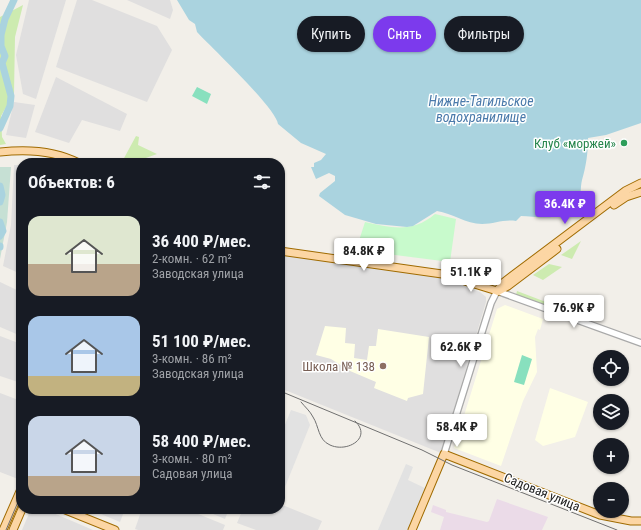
<!DOCTYPE html>
<html lang="ru">
<meta charset="utf-8">
<style>
:root{--surface:#171b24;--page:#242831;--text:#f1f3f6;--muted:#9ea1a6;--accent:#7c3aed}
body{margin:0;font-family:"Roboto Condensed",sans-serif;background:var(--page);color:var(--text);height:100vh;display:flex;flex-direction:column;font-size:15px;white-space:nowrap}
*{box-sizing:border-box;margin:0}
p{font-size:13px;color:var(--muted)}
.icon{flex:none;width:22px;height:22px;fill:none;stroke:currentColor;stroke-width:2;stroke-linecap:round;stroke-linejoin:round}
.map{position:relative;flex:1;overflow:hidden}
.details{position:absolute;left:16px;top:158px;width:269px;height:356px;display:flex;flex-direction:column;background:var(--surface);border-radius:16px;box-shadow:0 1px 3px #0004}
.details>*{flex:none}
.guide{position:absolute;left:297px;top:16px;width:284px;height:36px;display:flex;gap:8px}
.buttons{position:absolute;left:593px;top:350px;display:grid;gap:8px}
.buttons a{display:grid;place-items:center;width:36px;height:36px;border-radius:50%;background:var(--surface);box-shadow:0 1px 3px #0004;font-size:20px}
.price{position:absolute;translate:-50% -34px;padding:0 9px;border-radius:4px;background:#fff;color:#222;font-size:13px;line-height:26px;filter:drop-shadow(0 1px 2px #0008)}
.price::after{content:'';position:absolute;left:50%;top:24px;width:12px;height:9px;margin-left:-6px;background:inherit;clip-path:polygon(0 0,100% 0,50% 100%)}
.price.current{background:var(--accent);color:#fff}
ul{padding:0;list-style:none}
li{display:flex;align-items:center;gap:12px;height:100px;padding:0 12px}
li span{display:grid;place-items:center;flex:none;width:112px;height:80px;border-radius:12px;color:#555}
li>.icon{margin-inline-start:auto}
span .icon{width:48px;height:48px;fill:#fffc;stroke-width:1}
li b{font-size:17px}
h2{display:flex;justify-content:space-between;align-items:center;height:48px;padding:0 12px;font-size:17px}
.tag{padding:0 14px;border-radius:18px;background:var(--surface);box-shadow:0 1px 3px #0004;font-size:14px;line-height:36px}
.tag.current{background:var(--accent);color:#fff}
.map>svg:first-child{display:block}
.residential{fill:#e0dfdf}
.industrial{fill:#ebdbe8}
.education{fill:#ffffe5}
.grass{fill:#cdebb0}
.wetland{fill:#c6e0d4}
.park{fill:#c8facc}
.pitch{fill:#88e0be}
.parking{fill:#e2e2e2}
.water{fill:#aad3df}
.lines{fill:none;stroke-linecap:round;stroke-linejoin:round}
.river{stroke:#aad3df;stroke-width:7}
.minor-casing{stroke:#a9a9a9;stroke-width:8}
.major-casing{stroke:#a06b00;stroke-width:9}
.minor{stroke:#fff;stroke-width:5.5}
.major{stroke:#fcd6a4;stroke-width:7}
.tram{stroke:#707070;stroke-width:1}
.leisure-dot{fill:#2e9e5b;stroke:#fff;stroke-width:1.5}
.education-dot{fill:#8d6e63;stroke:#fff;stroke-width:1.5}
.labels{text-anchor:middle;dominant-baseline:central;stroke-width:3;stroke-linejoin:round;paint-order:stroke}
.leisure-label{font-size:13px;fill:#27864d;stroke:#fff;text-anchor:end}
.education-label{font-size:13px;fill:#785e54;stroke:#fff;text-anchor:end}
.street-label{font-size:13px;fill:#222;stroke:#fff}
.water-label{font-size:14px;font-style:italic;fill:#4a7aab;stroke:#fff}
</style>
<div class="map">
<svg width="641" height="530" viewBox="0 0 641 530">
<rect width="100%" height="100%" fill="#f2efe9"/>
<g class="residential">
<polygon points="29,0 66,0 36,99 23,94 16,55"/>
<polygon points="77,0 92,0 157,26 172,50 147,102 56,67"/>
<polygon points="127,0 170,0 173,10 170,19"/>
<polygon points="56,77 127,114 120,131 82,120 69,143 35,132"/>
<polygon points="14,102 35,105 26,138 6,135"/>
<polygon points="14,165 21,165 21,274 3,266 11,225"/>
<polygon points="280,254 432,275 480,292 486,297 486,302 441,453 280,388"/>
<polygon points="0,282 21,292 21,336 0,327"/>
<polygon points="0,336 21,344 21,383 0,376"/>
<polygon points="0,393 21,401 21,472 18,479 0,472"/>
<polygon points="280,504 322,521 318,530 256,530 237,523 243,509 280,509"/>
<polygon points="31,509 44,509 93,530 22,530"/>
<polygon points="89,509 125,509 120,522"/>
<polygon points="142,509 186,509 225,525 223,530 138,530 135,529"/>
<polygon points="201,509 229,509 225,519"/>
</g>
<polygon class="industrial" points="497,499 548,517 542,530 440,530 444,517 431,512 433,505 446,510 446,512 487,522 489,521"/>
<g class="education">
<polygon points="505,305 543,319 540,330 538,329 535,337 537,372 523,401 501,466 454,448 497,309"/>
<polygon points="325,326 346,328 345,343 355,344 354,358 367,360 369,346 376,346 378,329 429,337 423,394 408,398 407,401 374,388 376,382 350,371 331,359 316,355"/>
<polygon points="550,388 588,402 575,437 543,446 535,440"/>
</g>
<g class="grass">
<polygon points="23,5 15,37 14,93 1,116 2,137 6,144 0,145 0,17"/>
<polygon points="136,136 139,137 138,145 157,154 132,163 123,163 123,160"/>
<polygon points="581,241 572,259 561,255"/>
<polygon points="549,264 562,267 543,280 533,275"/>
<polygon points="517,291 559,307 558,311 516,295"/>
</g>
<polygon class="wetland" points="0,167 11,167 7,222 0,259"/>
<path class="park" d="M435,214L456,219L450,262L356,250L365,222C391,228 413,233 435,214Z"/>
<g class="pitch">
<polygon points="197,87 211,94 207,104 192,96"/>
<polygon points="522,355 532,359 524,385 514,382"/>
</g>
<g class="parking">
<polygon points="291,410 306,415 310,425 285,487 280,485 280,437"/>
<polygon points="406,464 413,467 408,480 427,489 408,530 378,530"/>
</g>
<path class="water" d="M177,0H641V123L606,135L588,138C588,153 586,166 582,180C580,188 582,195 577,203C566,222 540,217 521,216L516,221C504,219 494,224 482,224C466,224 452,213 437,211L413,226L407,227L376,224L345,215L319,196L320,193L335,181V176L329,173L316,179L311,167H314V163L321,160L326,154L301,143L278,124C276,108 211,47 197,32L195,24L189,20Z"/>
<g class="lines">
<g class="river">
<polyline points="0,128 10,106 11,96 2,63 5,56 1,46 1,35 5,19 14,0"/>
<polyline points="0,186 2,195 0,202"/>
<polyline points="0,222 3,231 0,236"/>
<polyline points="0,246 0,247"/>
</g>
<g class="minor-casing">
<polyline id="minor" points="444,454 491,303 497,291 641,343"/>
</g>
<g class="major-casing">
<g id="major">
<path d="M0,152C26,149 56,151 79,163"/>
<polyline points="614,205 626,197 641,192"/>
<polyline points="280,251 442,274 497,291"/>
<polyline points="497,291 504,282 625,191 641,183"/>
<polyline points="499,291 508,286 557,249"/>
<polyline points="63,509 115,530"/>
<polyline points="3,530 21,489"/>
<polyline points="13,530 22,509"/>
<polyline points="412,530 444,454 600,515 631,521 641,521"/>
</g>
</g>
<use href="#minor" class="minor"/>
<use href="#major" class="major"/>
<g class="tram">
<polyline points="280,391 422,450 452,465 617,530"/>
<path d="M301,402C305,407 310,411 313,417C319,426 318,440 330,445C347,453 373,438 355,421"/>
<polyline points="6,530 21,495"/>
</g>
</g>
<circle class="leisure-dot" cx="624" cy="143" r="4"/>
<circle class="education-dot" cx="383" cy="366" r="4"/>
<g class="labels">
<g class="leisure-label">
<text x="616" y="143">Клуб «моржей»</text>
</g>
<g class="education-label">
<text x="375" y="366">Школа № 138</text>
</g>
<g class="street-label">
<text transform="translate(542 492) rotate(22)">Садовая улица</text>
</g>
<g class="water-label">
<text x="481" y="101">Нижне-Тагильское<tspan x="481" dy="16">водохранилище</tspan></text>
</g>
</g>
</svg>
<div class="buttons">
<a><svg class="icon" aria-label="locate" viewBox="0 0 24 24"><circle cx="12" cy="12" r="6"/><path d="M12 2v4M12 18v4M2 12h4M18 12h4"/></svg></a>
<a><svg class="icon" aria-label="layers" viewBox="0 0 24 24"><path d="M12 4l9 5-9 5-9-5zM3 14l9 5 9-5"/></svg></a>
<a>+</a>
<a>−</a>
</div>
<b class="price current" style="left:565px;top:225px">36.4K ₽</b>
<b class="price" style="left:364px;top:272px">84.8K ₽</b>
<b class="price" style="left:471px;top:293px">51.1K ₽</b>
<b class="price" style="left:574px;top:329px">76.9K ₽</b>
<b class="price" style="left:461px;top:368px">62.6K ₽</b>
<b class="price" style="left:457px;top:448px">58.4K ₽</b>
<div class="guide">
<a class="tag">Купить</a>
<a class="tag current">Снять</a>
<a class="tag">Фильтры</a>
</div>
<section class="details">
<h2>Объектов: 6<svg class="icon" aria-label="filters" viewBox="0 0 24 24"><path d="M4 7h16M4 17h16"/><circle cx="9" cy="7" r="2"/><circle cx="15" cy="17" r="2"/></svg></h2>
<ul>
<li><span style="background:linear-gradient(#dfe7d0 60%,#b9a48a 0)"><svg class="icon" aria-label="home" viewBox="0 0 24 24"><path d="M3 11l9-7 9 7M6 9v11h12V9"/></svg></span><div><b>36 400 ₽/мес.</b><p>2-комн. · 62 m²</p><p>Заводская улица</p></div></li>
<li><span style="background:linear-gradient(#a9c7e8 75%,#c2b280 0)"><svg class="icon" aria-label="home" viewBox="0 0 24 24"><path d="M3 11l9-7 9 7M6 9v11h12V9"/></svg></span><div><b>51 100 ₽/мес.</b><p>3-комн. · 86 m²</p><p>Заводская улица</p></div></li>
<li><span style="background:linear-gradient(#c9d6e8 75%,#b9a48a 0)"><svg class="icon" aria-label="home" viewBox="0 0 24 24"><path d="M3 11l9-7 9 7M6 9v11h12V9"/></svg></span><div><b>58 400 ₽/мес.</b><p>3-комн. · 80 m²</p><p>Садовая улица</p></div></li>
</ul>
</section>
</div>
